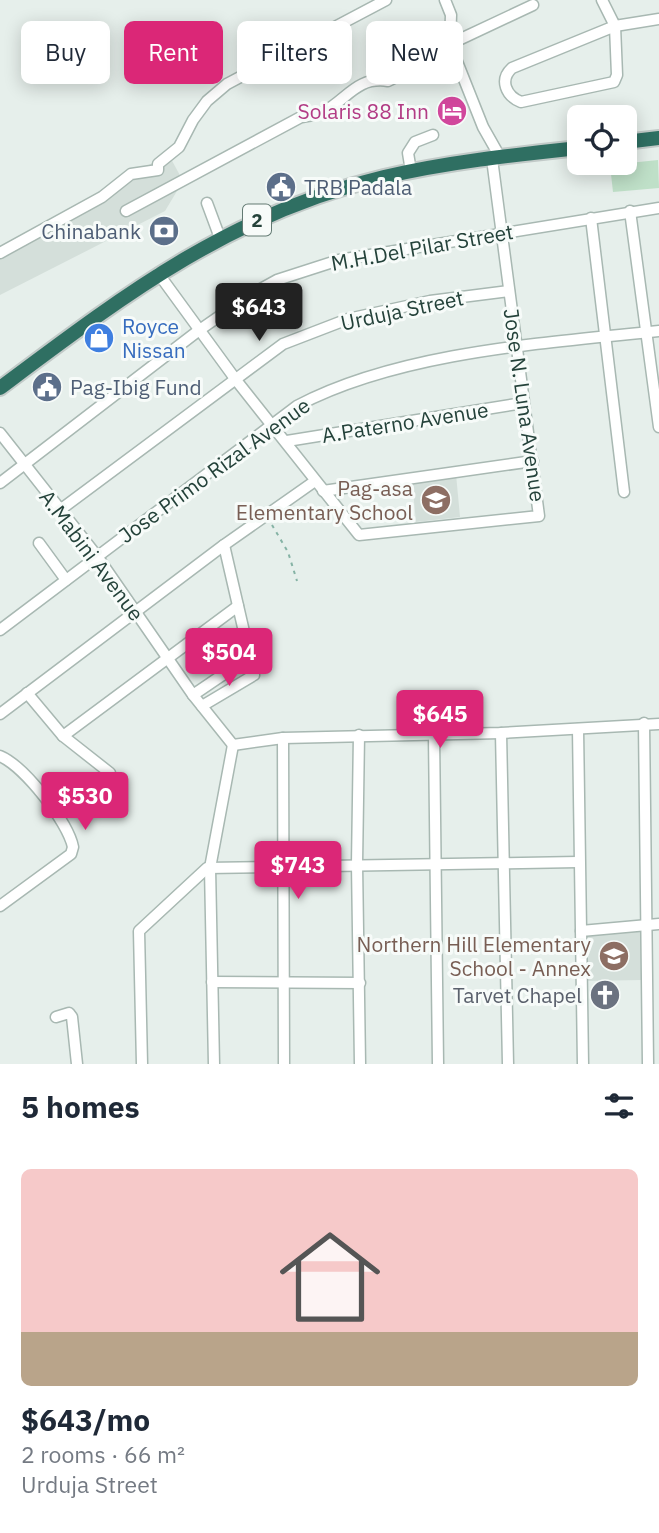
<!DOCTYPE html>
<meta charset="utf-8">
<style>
:root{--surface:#fff;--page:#f6f6f7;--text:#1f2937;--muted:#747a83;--line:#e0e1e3;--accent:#db2777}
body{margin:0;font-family:"IBM Plex Sans",sans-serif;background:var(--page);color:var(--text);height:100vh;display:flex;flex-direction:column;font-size:26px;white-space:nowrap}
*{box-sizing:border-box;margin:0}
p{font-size:23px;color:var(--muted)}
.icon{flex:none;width:38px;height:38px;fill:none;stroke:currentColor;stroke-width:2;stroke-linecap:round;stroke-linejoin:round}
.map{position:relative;height:1064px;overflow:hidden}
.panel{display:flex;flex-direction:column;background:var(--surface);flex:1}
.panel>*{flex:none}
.hud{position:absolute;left:21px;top:21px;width:618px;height:63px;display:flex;gap:14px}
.fabs{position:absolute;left:567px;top:105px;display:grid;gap:14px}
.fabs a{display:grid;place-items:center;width:70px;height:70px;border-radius:10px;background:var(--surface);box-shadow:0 4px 18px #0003;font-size:35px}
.price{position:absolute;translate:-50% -60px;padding:0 16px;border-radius:7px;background:var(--accent);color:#fff;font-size:23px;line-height:46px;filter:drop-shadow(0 2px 4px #0008)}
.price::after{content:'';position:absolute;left:50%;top:42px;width:21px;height:16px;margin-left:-10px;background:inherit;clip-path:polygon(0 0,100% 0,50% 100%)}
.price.selected{background:#222;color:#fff}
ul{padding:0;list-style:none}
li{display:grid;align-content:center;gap:14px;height:371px;padding:0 21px}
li+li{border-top:2px solid var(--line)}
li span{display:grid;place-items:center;height:217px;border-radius:10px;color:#555}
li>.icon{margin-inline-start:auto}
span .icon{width:126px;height:126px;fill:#fffc;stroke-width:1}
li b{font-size:30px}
h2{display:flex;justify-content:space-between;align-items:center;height:84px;padding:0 21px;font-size:30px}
.chip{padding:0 24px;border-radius:10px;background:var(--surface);box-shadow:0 4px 18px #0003;font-size:24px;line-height:63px}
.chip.selected{background:var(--accent);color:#fff}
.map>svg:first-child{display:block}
.built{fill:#d4dfda}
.green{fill:#bfe0c8}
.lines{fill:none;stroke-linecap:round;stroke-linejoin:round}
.minor-casing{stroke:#a8b8b2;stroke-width:13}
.highway-casing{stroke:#c2cac8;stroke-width:18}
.path{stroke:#86b3a5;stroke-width:2;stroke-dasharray:3.5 5;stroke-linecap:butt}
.minor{stroke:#fff;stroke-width:10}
.highway{stroke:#2f6f62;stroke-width:14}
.labels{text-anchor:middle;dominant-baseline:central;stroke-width:6;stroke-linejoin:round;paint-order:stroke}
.shield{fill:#f7fbf9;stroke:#637a73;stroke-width:2}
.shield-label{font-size:19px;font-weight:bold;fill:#24423a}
.hotel-label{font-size:21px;fill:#b23c85;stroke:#f7fbf9;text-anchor:end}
.service-label{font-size:21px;fill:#4e5e75;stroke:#f7fbf9;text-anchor:start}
.street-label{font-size:21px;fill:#24423a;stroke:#f7fbf9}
.shop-label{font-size:21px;fill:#366cbe;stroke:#f7fbf9;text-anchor:start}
.education-label{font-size:21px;fill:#785e54;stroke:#f7fbf9;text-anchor:end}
.worship-label{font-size:21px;fill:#5b616d;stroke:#f7fbf9;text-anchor:end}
</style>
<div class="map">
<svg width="659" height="1064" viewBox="0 0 659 1064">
<rect width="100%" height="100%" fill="#e6efeb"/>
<g class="built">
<polygon points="164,156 170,157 183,181 165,211 0,295 0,255"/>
<polygon points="456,474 460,517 416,522 412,480"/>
<polygon points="586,931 641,931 642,980 586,981"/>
</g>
<polygon class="green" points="658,160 659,188 613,192 610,165"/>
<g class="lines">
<g class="minor-casing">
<g id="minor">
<polyline points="445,0 451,15 450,44"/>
<polyline points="602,0 615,26 659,19"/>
<path d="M615,26L617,75L614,82L521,102C506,96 499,80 512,68Z"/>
<polyline points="500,157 483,127 450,44 533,5"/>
<polyline points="411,171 408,153 415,142 433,135"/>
<polyline points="207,203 220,238"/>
<path d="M126,211L301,117C308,116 317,115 323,112C346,101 356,76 388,81L451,50"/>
<polyline points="630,211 659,427"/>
<polyline points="591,218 624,492"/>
<polyline points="0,253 102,197 131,174 158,170 158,164 179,147 193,120 207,101 227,84 386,0"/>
<polyline points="158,273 236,380 359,535 539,516 492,159"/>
<polyline points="0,433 97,556 193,695 233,745"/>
<polyline points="287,441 523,403"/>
<polyline points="0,483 198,331 250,295 277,280 339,260 659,208"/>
<polyline points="323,491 533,461"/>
<polyline points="60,510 283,344 348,319 430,301 509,291"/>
<polyline points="39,543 66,580"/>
<path d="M0,630L297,406C399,352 545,343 659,331"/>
<polyline points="27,693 63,736 110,773"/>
<polyline points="193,695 249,657"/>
<polyline points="202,706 254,675 224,545"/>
<polyline points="0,714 224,545 315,481"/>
<polyline points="644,723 648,1064"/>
<polyline points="578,729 583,1064"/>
<polyline points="501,733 508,1064"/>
<polyline points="359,735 357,864 360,1064"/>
<polyline points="434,735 438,1064"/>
<polyline points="63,736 238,606"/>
<polyline points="283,738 284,1064"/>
<polyline points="233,745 283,738 501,733 659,724"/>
<path d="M0,756C24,766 68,822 73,847L71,854L0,906"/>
<polyline points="581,931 659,924"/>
<polyline points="212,982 360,983"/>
<polyline points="56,1017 69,1013 72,1017 77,1064"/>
<polyline points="142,1064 139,931 207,868 578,862"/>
<polyline points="214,1064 210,868 233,745"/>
</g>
</g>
<g class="highway-casing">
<g id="highway">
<polyline points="625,142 659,138"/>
<path d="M0,388C123,296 231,213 384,177C448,162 514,155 579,148"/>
</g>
</g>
<polyline class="path" points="272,525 288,552 297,581"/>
<use href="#minor" class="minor"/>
<use href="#highway" class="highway"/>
</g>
<defs>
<g id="hotel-disc" transform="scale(1.575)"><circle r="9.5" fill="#d1479c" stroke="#f7fbf9"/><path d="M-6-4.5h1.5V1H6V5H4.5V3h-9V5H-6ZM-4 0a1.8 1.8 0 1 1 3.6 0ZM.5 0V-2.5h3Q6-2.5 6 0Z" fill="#fff"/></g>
<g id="civic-disc" transform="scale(1.575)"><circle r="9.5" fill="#5c6f8a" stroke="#f7fbf9"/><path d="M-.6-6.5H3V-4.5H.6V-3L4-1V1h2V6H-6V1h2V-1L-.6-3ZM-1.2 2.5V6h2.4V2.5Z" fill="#fff"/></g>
<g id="bank-disc" transform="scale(1.575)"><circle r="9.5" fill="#5c6f8a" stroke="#f7fbf9"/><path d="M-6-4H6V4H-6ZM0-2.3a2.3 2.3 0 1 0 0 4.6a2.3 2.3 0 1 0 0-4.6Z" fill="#fff"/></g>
<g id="shop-disc" transform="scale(1.575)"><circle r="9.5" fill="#3f7fe0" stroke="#f7fbf9"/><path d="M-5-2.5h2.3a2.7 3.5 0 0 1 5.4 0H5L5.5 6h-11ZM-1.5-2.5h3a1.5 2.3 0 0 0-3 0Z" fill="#fff"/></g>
<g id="school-disc" transform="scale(1.575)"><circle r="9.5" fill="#8d6e63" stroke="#f7fbf9"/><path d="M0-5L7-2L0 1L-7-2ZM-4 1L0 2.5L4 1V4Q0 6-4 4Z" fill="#fff"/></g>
<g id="church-disc" transform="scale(1.575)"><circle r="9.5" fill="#6b7280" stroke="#f7fbf9"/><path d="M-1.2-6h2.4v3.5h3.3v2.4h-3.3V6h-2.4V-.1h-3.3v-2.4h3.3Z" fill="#fff"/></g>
</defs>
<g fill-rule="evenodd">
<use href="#hotel-disc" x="452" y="111"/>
<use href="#civic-disc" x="281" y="187"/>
<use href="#bank-disc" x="164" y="231"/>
<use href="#shop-disc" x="99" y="338"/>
<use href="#civic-disc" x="47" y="387"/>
<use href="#school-disc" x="436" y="500"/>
<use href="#school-disc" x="614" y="956"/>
<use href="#church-disc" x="605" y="995"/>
</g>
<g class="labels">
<rect class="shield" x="243" y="204.5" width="28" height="31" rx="5"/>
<g class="shield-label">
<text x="257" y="220">2</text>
</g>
<g class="hotel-label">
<text x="429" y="111">Solaris 88 Inn</text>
</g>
<g class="service-label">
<text x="304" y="187">TRB Padala</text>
<text x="141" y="231" text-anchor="end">Chinabank</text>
<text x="70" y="387">Pag-Ibig Fund</text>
</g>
<g class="street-label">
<text transform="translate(422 247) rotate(-10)">M.H.Del Pilar Street</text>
<text transform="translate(402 310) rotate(-12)">Urduja Street</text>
<text transform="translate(525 405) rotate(82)">Jose N. Luna Avenue</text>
<text transform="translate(405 422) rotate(-9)">A.Paterno Avenue</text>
<text transform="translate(214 470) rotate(-36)">Jose Primo Rizal Avenue</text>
<text transform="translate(92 555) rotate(53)">A.Mabini Avenue</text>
</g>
<g class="shop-label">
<text x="122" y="326">Royce<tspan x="122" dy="24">Nissan</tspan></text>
</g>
<g class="education-label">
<text x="413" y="488">Pag-asa<tspan x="413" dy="24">Elementary School</tspan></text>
<text x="591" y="944">Northern Hill Elementary<tspan x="591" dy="24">School - Annex</tspan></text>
</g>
<g class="worship-label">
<text x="582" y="995">Tarvet Chapel</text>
</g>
</g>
</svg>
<div class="fabs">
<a><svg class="icon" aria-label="locate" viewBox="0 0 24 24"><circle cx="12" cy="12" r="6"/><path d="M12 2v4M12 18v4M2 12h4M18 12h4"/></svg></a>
</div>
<b class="price selected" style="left:259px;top:343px">$643</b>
<b class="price" style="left:229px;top:688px">$504</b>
<b class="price" style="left:440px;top:750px">$645</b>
<b class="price" style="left:85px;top:832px">$530</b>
<b class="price" style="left:298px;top:901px">$743</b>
<div class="hud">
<a class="chip">Buy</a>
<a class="chip selected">Rent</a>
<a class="chip">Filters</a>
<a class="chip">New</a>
</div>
</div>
<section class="panel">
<h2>5 homes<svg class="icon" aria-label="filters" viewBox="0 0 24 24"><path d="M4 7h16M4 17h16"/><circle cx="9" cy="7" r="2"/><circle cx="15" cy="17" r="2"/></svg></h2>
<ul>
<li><span style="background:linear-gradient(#f6c9c9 75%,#b9a48a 0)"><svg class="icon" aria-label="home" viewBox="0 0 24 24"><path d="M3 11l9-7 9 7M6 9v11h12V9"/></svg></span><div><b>$643/mo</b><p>2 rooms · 66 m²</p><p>Urduja Street</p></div></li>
</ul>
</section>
